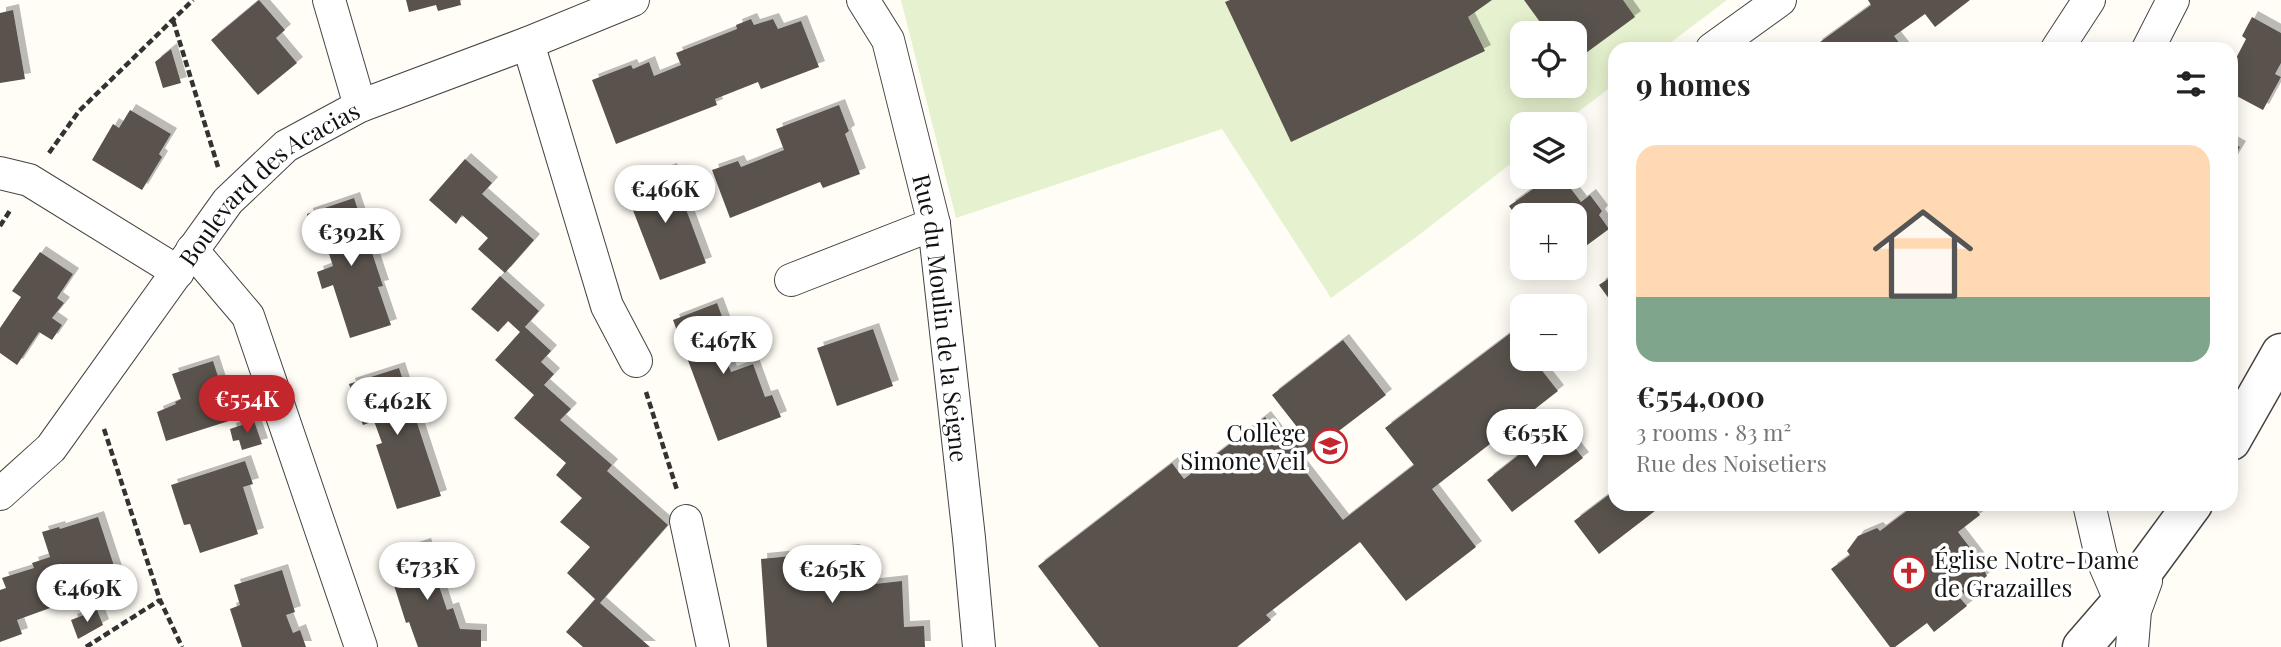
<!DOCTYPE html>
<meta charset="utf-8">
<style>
:root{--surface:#fff;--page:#f6f6f6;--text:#222;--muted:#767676;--line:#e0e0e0;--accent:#c4262e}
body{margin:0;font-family:"Playfair Display",serif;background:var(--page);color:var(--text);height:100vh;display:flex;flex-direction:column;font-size:26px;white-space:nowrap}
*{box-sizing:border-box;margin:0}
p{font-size:23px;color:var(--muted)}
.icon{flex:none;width:38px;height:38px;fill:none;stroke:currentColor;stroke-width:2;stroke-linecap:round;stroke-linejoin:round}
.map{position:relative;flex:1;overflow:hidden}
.panel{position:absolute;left:1608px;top:42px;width:630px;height:469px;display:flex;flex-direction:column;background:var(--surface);border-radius:21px;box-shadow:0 4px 18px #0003}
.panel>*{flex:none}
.fabs{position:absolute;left:1510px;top:21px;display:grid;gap:14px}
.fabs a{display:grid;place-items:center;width:77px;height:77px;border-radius:14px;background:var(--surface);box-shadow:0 4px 18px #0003;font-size:35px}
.price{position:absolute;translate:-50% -60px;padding:0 16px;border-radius:24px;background:#fff;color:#222;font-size:23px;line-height:46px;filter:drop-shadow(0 2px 4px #0008)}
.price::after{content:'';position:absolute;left:50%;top:42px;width:21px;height:16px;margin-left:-10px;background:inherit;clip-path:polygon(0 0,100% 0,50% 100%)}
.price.active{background:var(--accent);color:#fff}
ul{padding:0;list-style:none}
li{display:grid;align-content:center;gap:14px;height:371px;padding:0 28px}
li+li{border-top:2px solid var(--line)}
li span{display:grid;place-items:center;height:217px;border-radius:21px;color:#555}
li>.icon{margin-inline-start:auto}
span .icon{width:126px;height:126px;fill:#fffc;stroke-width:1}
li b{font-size:30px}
h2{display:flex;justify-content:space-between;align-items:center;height:84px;padding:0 28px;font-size:30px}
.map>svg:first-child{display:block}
.pitch{fill:#e6f2cf;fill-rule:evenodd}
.building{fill:#5a524d;filter:url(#shadow)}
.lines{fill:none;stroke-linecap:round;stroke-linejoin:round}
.minor-casing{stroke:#444;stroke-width:34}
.tertiary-casing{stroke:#444;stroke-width:41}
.path{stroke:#333;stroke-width:4.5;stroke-dasharray:7 3.5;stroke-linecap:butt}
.minor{stroke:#fff;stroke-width:32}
.tertiary{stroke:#fff;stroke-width:38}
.labels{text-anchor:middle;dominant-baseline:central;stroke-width:7;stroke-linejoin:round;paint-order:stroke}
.street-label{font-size:24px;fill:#111;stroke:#fff}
.poi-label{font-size:24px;fill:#111;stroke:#fff;text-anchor:end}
</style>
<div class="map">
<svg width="2281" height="647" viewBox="0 0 2281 647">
<defs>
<filter id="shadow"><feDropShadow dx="6" dy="-6" stdDeviation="0" flood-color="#0004"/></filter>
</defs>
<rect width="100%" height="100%" fill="#fffdf5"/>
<path class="pitch" d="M901,0H1727L1662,49H1615V84L1562,124H1522V155L1415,238L1331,298L1222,129L956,218ZM1522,33H1575V86H1522Z"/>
<g class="building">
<polygon points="259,0 285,30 276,38 297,63 258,95 211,40"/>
<polygon points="406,0 460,0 461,5 438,11 436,5 409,12"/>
<polygon points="1230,0 1492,0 1468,17 1485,51 1291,142 1225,2"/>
<polygon points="1524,0 1623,0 1635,17 1575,61 1575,33 1548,33"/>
<polygon points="1868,0 1970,0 1935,27 1925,14 1894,36 1904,49 1819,49 1816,45 1871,5"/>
<polygon points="13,10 25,79 0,83 0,13"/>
<polygon points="2252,17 2281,33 2281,63 2275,74 2281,77 2263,110 2231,93 2231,80 2234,75 2231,73 2231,68 2246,39 2242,36"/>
<polygon points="751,19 754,25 773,19 778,29 801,21 819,67 761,89 758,82 715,99 717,105 616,144 592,80 631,65 633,69 649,62 654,76 681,65 676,53 737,29 736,25"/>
<polygon points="171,49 181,83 163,88 155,62"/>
<polygon points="839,105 849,131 845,134 860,174 823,188 820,182 730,218 712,170 738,161 741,167 784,150 776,129"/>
<polygon points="130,110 171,134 159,154 162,157 142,190 92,160 113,124 119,128"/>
<polygon points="2231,142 2240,147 2231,162"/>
<polygon points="465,159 492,183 482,194 534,240 505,273 478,249 488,238 462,215 456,224 429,200"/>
<polygon points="671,169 706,263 660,280 624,187"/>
<polygon points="1550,177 1555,177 1564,189 1568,185 1581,202 1590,195 1602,211 1599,215 1609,229 1575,254 1575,215 1522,215 1522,224 1509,206"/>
<polygon points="354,198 383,286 378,287 391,325 350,338 333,285 322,289 317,272 333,266 321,229 312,232 307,214"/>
<polygon points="40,252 73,274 57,298 64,303 52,318 62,325 52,340 39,332 17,365 0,353 0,328 21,297 12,291"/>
<polygon points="1615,274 1615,307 1599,285"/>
<polygon points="500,276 539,311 525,327 551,351 541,362 554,374 544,385 571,409 560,420 612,465 607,471 668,525 600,603 650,647 583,647 566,632 595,599 567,573 590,547 560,522 582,498 556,475 566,463 514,418 534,395 495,360 520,332 508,321 498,332 471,309"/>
<polygon points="717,303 736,354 725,357 731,372 753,364 765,397 772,395 781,417 718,441 673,320"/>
<polygon points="873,329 893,386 837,406 817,348"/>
<polygon points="1512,332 1522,345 1522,359 1533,359 1558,391 1432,489 1476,547 1406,601 1360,542 1266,615 1271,620 1237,647 1099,647 1038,566 1172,463 1184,479 1265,417 1289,448 1304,436 1272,395 1343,340 1386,395 1298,462 1343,520 1414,465 1385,428"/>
<polygon points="213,361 232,420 166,441 157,412 176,404 175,402 181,399 172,374"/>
<polygon points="399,368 441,496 397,509 376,445 382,443 374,421 363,425 349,384"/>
<polygon points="254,421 262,444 242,450 239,440 233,441 230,429"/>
<polygon points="1557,425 1583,458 1512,512 1487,480"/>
<polygon points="245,461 253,484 243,487 258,534 200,553 190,524 184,525 171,485"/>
<polygon points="1615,490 1615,504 1664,504 1599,554 1574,521"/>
<polygon points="1916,504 1972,504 1980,515 1958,532 1978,558 1987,576 1959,597 1967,606 1934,632 1927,623 1895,647 1890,647 1831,569 1850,555 1847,551 1858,536 1877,528 1880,531"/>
<polygon points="98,517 118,578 94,586 88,569 57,579 60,587 44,592 50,608 17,620 22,634 0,642 0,590 6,588 2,578 34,568 32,563 50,557 42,532 59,527 60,529"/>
<polygon points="425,544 447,610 453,608 460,629 481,630 481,647 418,647 409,622 406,623 385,557"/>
<polygon points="854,550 856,586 902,581 904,627 924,626 925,647 767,647 761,559"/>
<polygon points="282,570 295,612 286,615 293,633 300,630 306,647 242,647 230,609 240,605 234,585"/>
<polygon points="97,610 103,625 78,639 71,620"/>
</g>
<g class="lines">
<g class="minor-casing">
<g id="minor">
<polyline points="329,0 360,106"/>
<path id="s1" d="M863,0L888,40L934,224L969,538L979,647"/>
<polyline points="528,43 607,306 636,361"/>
<polyline points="1712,49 1780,0"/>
<polyline points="2057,49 2089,0"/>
<polyline points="2148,49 2173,0"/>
<polyline points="0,173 29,180 178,272"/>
<polyline points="192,250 248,316 361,647"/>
<polyline points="791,280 934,224"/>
<path id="s2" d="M0,494L51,448L228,201L286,146L360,106L528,43L633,0"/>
<polyline points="2089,504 2101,556 2121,602"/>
<polyline points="686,521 713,647"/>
<polyline points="2132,647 2135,611 2146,581"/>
</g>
</g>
<g class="tertiary-casing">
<g id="tertiary">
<polyline points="2231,441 2281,353"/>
<polyline points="2082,647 2121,602 2193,504"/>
</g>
</g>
<g class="path">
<polyline points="173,20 218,167"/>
<polyline points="49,153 79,111 193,0"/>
<polyline points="0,226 11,209"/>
<polyline points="646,392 677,490"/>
<polyline points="104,429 160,600 182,647"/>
<polyline points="86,647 160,600"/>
</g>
<use href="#minor" class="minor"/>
<use href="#tertiary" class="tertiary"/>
</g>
<defs>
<g id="school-ring" transform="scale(1.75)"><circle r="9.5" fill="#fff" stroke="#c4262e" stroke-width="1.5"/><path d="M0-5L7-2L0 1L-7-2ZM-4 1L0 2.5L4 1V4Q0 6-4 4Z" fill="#c4262e"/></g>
<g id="church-ring" transform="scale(1.75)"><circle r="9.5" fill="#fff" stroke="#c4262e" stroke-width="1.5"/><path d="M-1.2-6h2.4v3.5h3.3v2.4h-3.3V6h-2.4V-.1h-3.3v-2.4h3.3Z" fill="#c4262e"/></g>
</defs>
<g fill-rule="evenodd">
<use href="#school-ring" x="1330" y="446"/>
<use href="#church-ring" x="1909" y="573"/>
</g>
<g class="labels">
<g class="street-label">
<text stroke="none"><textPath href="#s2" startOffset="415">Boulevard des Acacias</textPath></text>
<text stroke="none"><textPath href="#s1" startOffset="331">Rue du Moulin de la Seigne</textPath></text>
</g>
<g class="poi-label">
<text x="1306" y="432">Collège<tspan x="1306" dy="28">Simone Veil</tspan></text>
<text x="1934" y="559" text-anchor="start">Église Notre-Dame<tspan x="1934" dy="28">de Grazailles</tspan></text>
</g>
</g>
</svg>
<div class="fabs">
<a><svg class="icon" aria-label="locate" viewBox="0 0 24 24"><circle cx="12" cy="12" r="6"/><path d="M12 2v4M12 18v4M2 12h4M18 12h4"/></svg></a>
<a><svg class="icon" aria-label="layers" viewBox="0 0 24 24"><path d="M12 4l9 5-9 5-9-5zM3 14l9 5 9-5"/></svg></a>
<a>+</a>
<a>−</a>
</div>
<b class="price" style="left:665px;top:225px">€466K</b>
<b class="price" style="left:351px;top:268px">€392K</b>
<b class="price" style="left:723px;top:376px">€467K</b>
<b class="price active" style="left:247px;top:435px">€554K</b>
<b class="price" style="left:397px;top:437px">€462K</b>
<b class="price" style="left:1535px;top:469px">€655K</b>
<b class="price" style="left:427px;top:602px">€733K</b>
<b class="price" style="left:832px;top:605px">€265K</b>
<b class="price" style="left:87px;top:624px">€469K</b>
<section class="panel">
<h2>9 homes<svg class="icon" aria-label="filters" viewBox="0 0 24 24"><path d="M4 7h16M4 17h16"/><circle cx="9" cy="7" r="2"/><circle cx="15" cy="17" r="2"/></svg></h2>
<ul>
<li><span style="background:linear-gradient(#ffd9b3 70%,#7fa58c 0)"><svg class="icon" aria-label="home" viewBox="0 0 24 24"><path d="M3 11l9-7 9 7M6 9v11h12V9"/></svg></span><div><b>€554,000</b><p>3 rooms · 83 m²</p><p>Rue des Noisetiers</p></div></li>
</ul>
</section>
</div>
